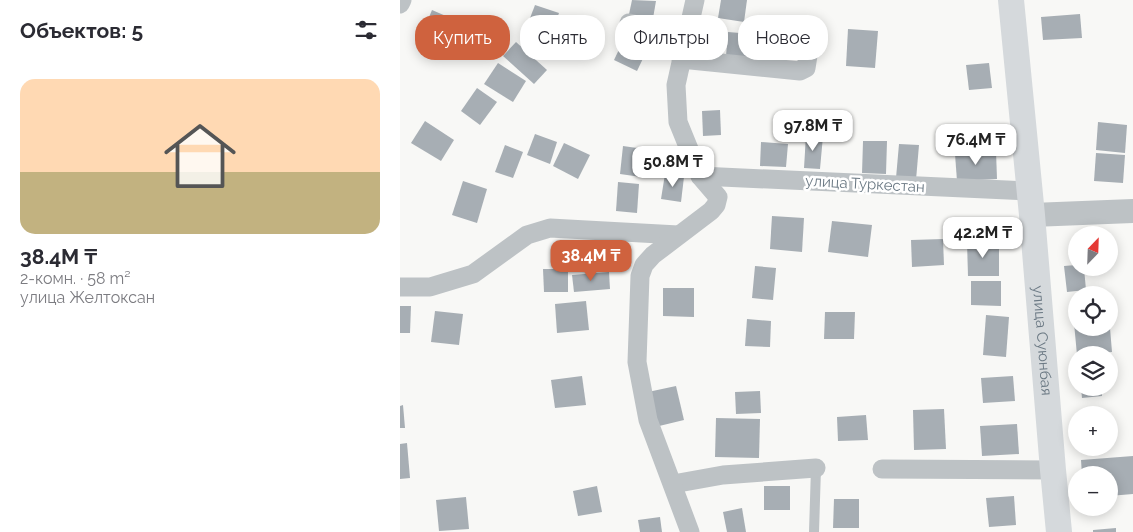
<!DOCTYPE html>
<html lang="ru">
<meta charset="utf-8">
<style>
:root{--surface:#fff;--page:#f7f7f7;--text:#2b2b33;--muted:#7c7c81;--line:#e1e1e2;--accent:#cf623e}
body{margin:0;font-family:Raleway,sans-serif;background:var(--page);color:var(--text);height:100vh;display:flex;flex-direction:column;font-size:19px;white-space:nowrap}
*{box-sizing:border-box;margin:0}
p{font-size:16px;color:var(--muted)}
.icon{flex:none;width:28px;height:28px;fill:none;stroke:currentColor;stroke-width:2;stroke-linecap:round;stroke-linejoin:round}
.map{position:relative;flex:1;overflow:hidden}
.side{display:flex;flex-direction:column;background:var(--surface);width:400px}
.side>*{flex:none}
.banner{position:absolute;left:15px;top:15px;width:475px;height:45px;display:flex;gap:10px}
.needle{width:32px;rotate:23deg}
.buttons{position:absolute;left:668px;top:226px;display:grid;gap:10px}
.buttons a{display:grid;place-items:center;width:50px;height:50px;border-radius:50%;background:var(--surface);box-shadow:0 2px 12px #0003;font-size:25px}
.price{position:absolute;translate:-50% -42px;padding:0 11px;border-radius:10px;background:#fff;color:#222;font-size:16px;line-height:32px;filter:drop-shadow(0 1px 2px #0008)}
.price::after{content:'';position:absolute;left:50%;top:30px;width:15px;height:11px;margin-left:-8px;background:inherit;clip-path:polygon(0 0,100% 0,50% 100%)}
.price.active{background:var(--accent);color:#fff}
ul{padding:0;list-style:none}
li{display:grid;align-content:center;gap:10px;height:265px;padding:0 20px}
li+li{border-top:1px solid var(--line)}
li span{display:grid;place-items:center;height:155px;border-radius:15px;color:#555}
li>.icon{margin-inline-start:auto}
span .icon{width:90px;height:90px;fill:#fffc;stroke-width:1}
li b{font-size:21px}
h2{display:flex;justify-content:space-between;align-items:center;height:60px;padding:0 20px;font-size:21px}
.chip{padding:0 18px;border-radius:20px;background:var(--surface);box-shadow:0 2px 12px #0003;font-size:18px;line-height:45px}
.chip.active{background:var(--accent);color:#fff}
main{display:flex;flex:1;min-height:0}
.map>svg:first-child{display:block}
.building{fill:#a7aeb4}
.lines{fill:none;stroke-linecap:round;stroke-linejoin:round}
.service{stroke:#bdc2c5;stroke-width:10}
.minor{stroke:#bdc2c5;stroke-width:19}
.tertiary{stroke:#bdc2c5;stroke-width:24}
.secondary{stroke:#d5d9dc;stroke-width:26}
.labels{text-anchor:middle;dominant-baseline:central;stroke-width:5;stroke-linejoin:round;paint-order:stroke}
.street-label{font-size:15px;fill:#6a7883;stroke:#fff}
</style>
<main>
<section class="side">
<h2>Объектов: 5<svg class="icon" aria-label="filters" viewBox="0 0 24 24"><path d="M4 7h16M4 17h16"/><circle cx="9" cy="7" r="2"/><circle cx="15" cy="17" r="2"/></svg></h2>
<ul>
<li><span style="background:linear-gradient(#ffd9b3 60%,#c2b280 0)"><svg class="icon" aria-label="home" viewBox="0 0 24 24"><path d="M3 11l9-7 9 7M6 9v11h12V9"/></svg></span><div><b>38.4M ₸</b><p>2-комн. · 58 m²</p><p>улица Желтоксан</p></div></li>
</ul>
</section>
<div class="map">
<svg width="733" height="532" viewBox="0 0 733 532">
<rect width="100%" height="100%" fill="#f8f8f6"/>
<g class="building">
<polygon points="232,0 256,1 252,24 228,19"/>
<polygon points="321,0 347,0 344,22 318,18"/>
<polygon points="135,5 159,13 151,35 127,26"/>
<polygon points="32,10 62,23 48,56 18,44"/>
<polygon points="680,14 682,38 643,40 641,17"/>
<polygon points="384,23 408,26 404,54 381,51"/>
<polygon points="448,29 478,31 475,68 446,66"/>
<polygon points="328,32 352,34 350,58 326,56"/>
<polygon points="226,35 249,46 237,71 214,60"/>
<polygon points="116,42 147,70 134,84 103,56"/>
<polygon points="98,63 126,81 113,102 84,84"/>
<polygon points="589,63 592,88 569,90 566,65"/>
<polygon points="77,88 97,102 80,125 61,111"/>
<polygon points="320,110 321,135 303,136 302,111"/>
<polygon points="25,121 54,140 41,161 11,143"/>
<polygon points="698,122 727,125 725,153 696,150"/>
<polygon points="135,134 157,142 150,164 127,155"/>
<polygon points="406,135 423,136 420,169 404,168"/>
<polygon points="463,141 487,141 486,174 462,173"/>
<polygon points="361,142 388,144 386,167 360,166"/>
<polygon points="164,143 190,155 178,179 153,166"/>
<polygon points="499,144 519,145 516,180 496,178"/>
<polygon points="105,145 123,152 113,178 95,172"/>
<polygon points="223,146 244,149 241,177 220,174"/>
<polygon points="596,151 597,179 557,181 555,154"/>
<polygon points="696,153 725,155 723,183 694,181"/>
<polygon points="265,174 284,177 281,202 261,199"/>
<polygon points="63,181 87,189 77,223 52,215"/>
<polygon points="218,182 239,184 237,213 216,211"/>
<polygon points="372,216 404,218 402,252 370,249"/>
<polygon points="432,221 472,225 468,257 428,252"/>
<polygon points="543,239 544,265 512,267 511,240"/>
<polygon points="567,242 599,242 599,276 568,276"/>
<polygon points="676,265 676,268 684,268 686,290 667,292 664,266"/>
<polygon points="355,266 376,268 373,300 352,298"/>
<polygon points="143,269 168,269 168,292 144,292"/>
<polygon points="209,272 210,289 174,292 172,275"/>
<polygon points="571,281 601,281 601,306 571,305"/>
<polygon points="263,288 294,288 294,317 263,316"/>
<polygon points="186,301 189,330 157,333 155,304"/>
<polygon points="0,306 11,306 10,333 0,333"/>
<polygon points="35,311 63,314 59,345 31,342"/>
<polygon points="425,312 455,312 454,339 424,339"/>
<polygon points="586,315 609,317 606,357 583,355"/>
<polygon points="347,319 371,321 370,347 345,346"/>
<polygon points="674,323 676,323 676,328 710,328 712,352 677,355"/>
<polygon points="182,376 186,405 155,408 151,380"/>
<polygon points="613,376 615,401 583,403 581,378"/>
<polygon points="276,386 284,420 255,427 248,392"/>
<polygon points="681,388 702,388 702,396 682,398"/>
<polygon points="360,391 361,413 336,414 335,392"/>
<polygon points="3,405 5,428 0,428 0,406"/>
<polygon points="544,409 546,449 514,450 513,410"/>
<polygon points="466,415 468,440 438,441 437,417"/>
<polygon points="316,418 360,419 359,458 315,457"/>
<polygon points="617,424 619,454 582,456 580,426"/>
<polygon points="7,443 10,478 0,479 0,444"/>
<polygon points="733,456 733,494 709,496 709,475 682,475 681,460"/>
<polygon points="197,486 202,512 178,516 173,491"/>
<rect x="364" y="486" width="26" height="24"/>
<polygon points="614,496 616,525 589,527 586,498"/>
<polygon points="66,497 69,529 39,531 36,500"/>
<polygon points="434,499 459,499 459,528 433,528"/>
<polygon points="342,508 346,532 327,532 323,512"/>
<polygon points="260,517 262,532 240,532 238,520"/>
<polygon points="716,528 716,532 693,532 693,530"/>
</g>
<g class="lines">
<polyline class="service" points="414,532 416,468"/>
<g class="minor">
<polyline points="0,4 2,0"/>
<polyline points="229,23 286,37"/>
<polyline points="281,59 400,71 406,68 409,49"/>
<polyline points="300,176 629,191"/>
<polyline points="0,287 30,287 73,274 127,235 150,228 278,235"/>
<polyline points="482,469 653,470"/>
<polyline points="273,484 323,475 416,468"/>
<polyline points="290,532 248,420 237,362 240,276 244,265 253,255 311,211 316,205 318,197 300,176 278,122 276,85 295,0"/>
</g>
<polyline class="tertiary" points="632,215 733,211"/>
<path class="secondary" id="s1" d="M611,0L632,215L653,470L659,532"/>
</g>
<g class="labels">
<g class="street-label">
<text transform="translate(465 184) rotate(3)">улица Туркестан</text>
<text stroke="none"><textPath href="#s1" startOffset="342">улица Суюнбая</textPath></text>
</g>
</g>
</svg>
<div class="buttons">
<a><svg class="needle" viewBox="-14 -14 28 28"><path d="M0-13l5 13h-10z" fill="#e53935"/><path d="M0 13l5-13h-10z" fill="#7c7c81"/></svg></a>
<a><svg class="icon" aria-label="locate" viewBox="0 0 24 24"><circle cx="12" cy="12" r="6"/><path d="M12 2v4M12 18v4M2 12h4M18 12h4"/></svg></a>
<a><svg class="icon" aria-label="layers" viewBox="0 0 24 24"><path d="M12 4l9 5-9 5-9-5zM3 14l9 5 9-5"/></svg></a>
<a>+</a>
<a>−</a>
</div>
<b class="price" style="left:413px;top:152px">97.8M ₸</b>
<b class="price" style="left:576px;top:166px">76.4M ₸</b>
<b class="price" style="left:273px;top:188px">50.8M ₸</b>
<b class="price" style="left:583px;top:259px">42.2M ₸</b>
<b class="price active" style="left:191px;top:282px">38.4M ₸</b>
<div class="banner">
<a class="chip active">Купить</a>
<a class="chip">Снять</a>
<a class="chip">Фильтры</a>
<a class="chip">Новое</a>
</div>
</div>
</main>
